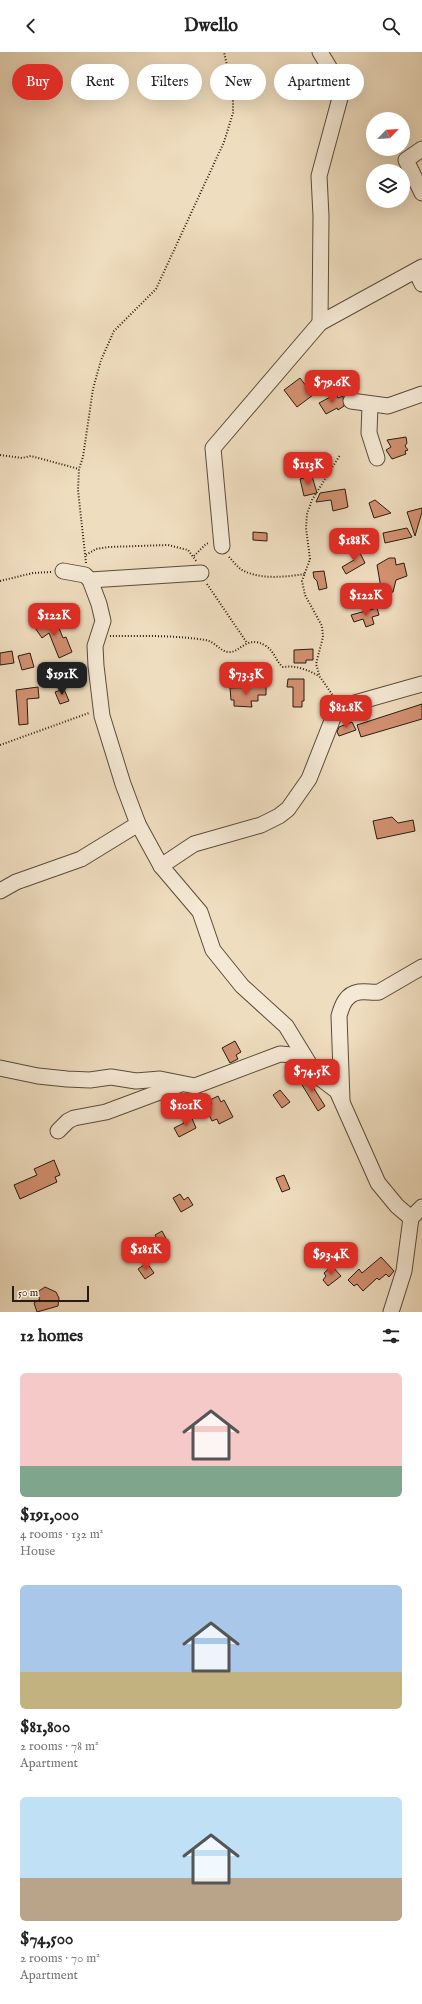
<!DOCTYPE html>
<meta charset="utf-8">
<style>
:root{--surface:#fff;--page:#f6f6f6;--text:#222;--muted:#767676;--accent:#d93025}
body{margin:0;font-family:"IM FELL English",serif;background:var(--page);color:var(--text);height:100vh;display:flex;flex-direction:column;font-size:15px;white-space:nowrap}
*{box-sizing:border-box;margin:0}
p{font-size:13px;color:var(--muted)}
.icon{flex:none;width:22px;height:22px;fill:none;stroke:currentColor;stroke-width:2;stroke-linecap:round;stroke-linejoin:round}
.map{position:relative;height:1260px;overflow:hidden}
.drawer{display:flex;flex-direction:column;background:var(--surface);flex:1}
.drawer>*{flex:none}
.guide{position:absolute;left:12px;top:12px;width:398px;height:36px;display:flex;gap:8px}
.needle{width:26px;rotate:65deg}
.buttons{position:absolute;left:366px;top:60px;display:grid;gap:8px}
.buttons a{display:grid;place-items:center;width:44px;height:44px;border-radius:50%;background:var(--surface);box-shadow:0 4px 16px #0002;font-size:20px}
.scale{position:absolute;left:12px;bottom:10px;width:77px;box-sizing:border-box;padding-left:4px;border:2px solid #271c0f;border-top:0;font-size:11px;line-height:14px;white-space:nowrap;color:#271c0f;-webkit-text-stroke:3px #f5e9d5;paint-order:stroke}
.price{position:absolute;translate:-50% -34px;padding:0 9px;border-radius:8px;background:var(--accent);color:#fff;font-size:13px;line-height:26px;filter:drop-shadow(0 1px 2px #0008)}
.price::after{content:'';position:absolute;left:50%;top:24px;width:12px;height:9px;margin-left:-6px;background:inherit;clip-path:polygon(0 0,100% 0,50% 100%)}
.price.active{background:#222;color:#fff}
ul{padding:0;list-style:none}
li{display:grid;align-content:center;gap:8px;height:212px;padding:0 20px}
li span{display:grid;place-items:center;height:124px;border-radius:6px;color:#555}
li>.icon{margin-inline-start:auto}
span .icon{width:72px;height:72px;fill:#fffc;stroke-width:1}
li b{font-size:17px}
h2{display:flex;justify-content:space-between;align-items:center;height:48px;padding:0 20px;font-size:17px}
.tag{padding:0 14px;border-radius:18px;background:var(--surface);box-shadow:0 4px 16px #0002;font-size:14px;line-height:36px}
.tag.active{background:var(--accent);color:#fff}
header{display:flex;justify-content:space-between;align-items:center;height:52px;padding:0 20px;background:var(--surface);font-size:18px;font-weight:800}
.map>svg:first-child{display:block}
.building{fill:#d39171;stroke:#271c0f}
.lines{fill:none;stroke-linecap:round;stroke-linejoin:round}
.minor-casing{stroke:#594c3b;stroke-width:17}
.path{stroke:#271c0f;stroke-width:2;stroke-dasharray:1 2;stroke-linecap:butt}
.minor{stroke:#f5e9d5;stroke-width:15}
</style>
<header><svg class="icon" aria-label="back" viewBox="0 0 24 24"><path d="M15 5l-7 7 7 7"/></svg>Dwello<svg class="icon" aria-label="search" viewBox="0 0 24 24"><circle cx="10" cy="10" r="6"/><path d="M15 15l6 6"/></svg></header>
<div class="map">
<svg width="422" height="1260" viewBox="0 0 422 1260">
<rect width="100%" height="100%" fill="#efddbf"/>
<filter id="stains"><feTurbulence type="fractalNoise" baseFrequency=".005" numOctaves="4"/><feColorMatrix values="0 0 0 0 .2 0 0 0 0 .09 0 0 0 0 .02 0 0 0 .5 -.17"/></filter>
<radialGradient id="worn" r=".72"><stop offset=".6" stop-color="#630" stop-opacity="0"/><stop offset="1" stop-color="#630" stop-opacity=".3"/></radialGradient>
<g class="building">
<polygon points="300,326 313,343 297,355 284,338"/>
<polygon points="336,342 338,346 343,344 344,354 338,358 337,356 326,362 319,351"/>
<polygon points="406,385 407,391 405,394 408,398 405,399 406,402 392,407 386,398 391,395 387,388"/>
<polygon points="312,424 317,441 304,444 300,427"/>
<polygon points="345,437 348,455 345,456 333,459 331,448 316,450 320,441"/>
<polygon points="375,448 391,461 374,466 369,451"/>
<polygon points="422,456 422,460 415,484 407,460"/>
<polygon points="407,476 412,485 385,491 383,481"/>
<polygon points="253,480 267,481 267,489 253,488"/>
<polygon points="358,497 365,511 346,522 342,515 354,508 350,502"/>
<polygon points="389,506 395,506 396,513 404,511 407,524 396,528 393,540 382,542 377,513"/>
<polygon points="324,519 327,536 319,538 317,529 314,526 313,520"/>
<polygon points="377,556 379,563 372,565 374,572 366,575 363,567 354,570 351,563"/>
<polygon points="50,565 54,577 53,578 59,576 63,586 66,585 72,600 59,606 49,581 42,586 33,573"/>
<polygon points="313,597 313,608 306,608 306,611 294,611 294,598"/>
<polygon points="12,599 14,611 0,613 0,601"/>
<polygon points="30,601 34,615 22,618 18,604"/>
<polygon points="288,627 304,627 304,649 302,649 302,655 293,655 293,635 287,635"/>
<polygon points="38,635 39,646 27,647 28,672 19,673 16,638"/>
<polygon points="266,635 266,643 258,643 258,649 251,649 252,655 234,654 234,648 231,648 230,636"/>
<polygon points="64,637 69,649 60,652 55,640"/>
<polygon points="422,652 422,667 361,685 357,673"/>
<polygon points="352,670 356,678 339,684 337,680 339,675"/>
<polygon points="392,765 398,771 413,768 415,779 377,787 373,769"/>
<polygon points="235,989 241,1000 236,1003 238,1007 230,1011 222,996"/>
<polygon points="306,1024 325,1054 318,1059 299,1028"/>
<polygon points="280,1038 290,1050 282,1056 273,1043"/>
<polygon points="218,1044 221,1050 224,1048 233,1065 219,1072 217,1067 212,1069 205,1055 212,1052 210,1048"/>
<polygon points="191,1064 196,1076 179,1085 174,1076 184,1071 183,1068"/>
<polygon points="54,1108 60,1123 55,1125 57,1130 20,1147 14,1133 37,1123 34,1117"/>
<polygon points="284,1123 290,1137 282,1140 276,1126"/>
<polygon points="180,1142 184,1148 188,1145 193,1153 181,1160 173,1146"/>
<polygon points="162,1179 169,1192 164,1194 169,1203 161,1207 153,1191 158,1189 155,1183"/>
<polygon points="381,1205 394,1219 389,1225 386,1222 379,1228 377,1226 363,1239 357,1232 354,1234 348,1228 359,1217 362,1221"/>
<polygon points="147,1211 154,1221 145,1227 138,1217"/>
<polygon points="332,1214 341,1224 328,1234 323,1228 326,1224 324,1221"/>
<polygon points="45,1235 56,1240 59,1246 58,1254 37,1260 34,1251 40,1247 36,1241"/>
</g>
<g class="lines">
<g class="minor-casing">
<g id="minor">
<polyline points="320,0 338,30 340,46 319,124 321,164 320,271"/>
<polyline points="422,97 406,108 422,141"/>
<polyline points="416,219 422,232"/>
<polyline points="351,349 388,354 422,342"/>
<polyline points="370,353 369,381 377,406"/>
<polyline points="222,494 213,396 320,271 422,215"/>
<polyline points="63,519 85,523 90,528 99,552 103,569 95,594 96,614 102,664 123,732 138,772 161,814 200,860 213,898 242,934 286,974 316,1023 337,1039 378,1131 397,1154 411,1166"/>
<polyline points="90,528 201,521"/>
<polyline points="161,814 194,792 261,773 279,764 288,757 309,727 337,656 422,632"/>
<polyline points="0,839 16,830 81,807 138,772"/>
<polyline points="0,1016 38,1024 67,1027 90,1028 111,1025 136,1029 160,1027 195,1034 280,1002 292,1003 310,1014"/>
<path d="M342,1048L339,964C342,953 346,942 359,940C367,939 372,941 379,940L422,915"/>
<polyline points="58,1079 68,1069 74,1066 106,1060 181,1032"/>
<polyline points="391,1260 404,1219 411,1166 422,1155"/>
</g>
</g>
<g class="path">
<polyline points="0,403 22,406 31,404 79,417"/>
<polyline points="86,503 96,497 109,495 168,493 188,498 197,510"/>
<polyline points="194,504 206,492 209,491"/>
<path d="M229,505C233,509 237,515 242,518C261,528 285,525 305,522"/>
<polyline points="86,511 78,438 79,417 83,405 93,337 101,308 114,279 156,237 224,90 233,61 233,41 224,0"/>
<polyline points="0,529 33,521 52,520"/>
<polyline points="207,532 247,591"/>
<path d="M110,584C141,584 174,583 205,588C215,589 220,600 229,600C240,601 247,582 266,594C275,600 276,610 283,615C296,613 308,618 319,624"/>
<polyline points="334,645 320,625 316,612 323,585 322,574 305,543 302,529 310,507 306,476 307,462 312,448 340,403"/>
<polyline points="0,693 89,661"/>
</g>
<use href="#minor" class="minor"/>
</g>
<rect width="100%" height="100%" filter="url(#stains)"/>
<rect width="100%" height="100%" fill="url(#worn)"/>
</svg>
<div class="buttons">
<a><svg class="needle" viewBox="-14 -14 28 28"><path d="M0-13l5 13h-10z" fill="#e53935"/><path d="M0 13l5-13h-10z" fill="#767676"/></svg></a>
<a><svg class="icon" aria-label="layers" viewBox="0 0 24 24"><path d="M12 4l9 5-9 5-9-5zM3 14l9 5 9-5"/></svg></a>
</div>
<div class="scale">50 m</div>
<b class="price" style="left:332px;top:352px">$79.6K</b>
<b class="price" style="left:308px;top:434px">$113K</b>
<b class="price" style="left:354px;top:510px">$188K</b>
<b class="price" style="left:366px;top:565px">$122K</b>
<b class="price" style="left:54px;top:585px">$122K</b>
<b class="price active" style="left:62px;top:644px">$191K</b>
<b class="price" style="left:246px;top:644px">$73.3K</b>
<b class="price" style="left:346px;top:677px">$81.8K</b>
<b class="price" style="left:312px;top:1041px">$74.5K</b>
<b class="price" style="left:186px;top:1075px">$101K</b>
<b class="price" style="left:146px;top:1219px">$181K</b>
<b class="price" style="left:331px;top:1224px">$93.4K</b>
<div class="guide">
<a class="tag active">Buy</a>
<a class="tag">Rent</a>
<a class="tag">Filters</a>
<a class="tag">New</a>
<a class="tag">Apartment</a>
</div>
</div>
<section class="drawer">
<h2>12 homes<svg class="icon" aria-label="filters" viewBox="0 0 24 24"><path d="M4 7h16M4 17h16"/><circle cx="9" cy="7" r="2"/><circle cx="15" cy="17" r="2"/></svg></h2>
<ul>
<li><span style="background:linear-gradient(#f6c9c9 75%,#7fa58c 0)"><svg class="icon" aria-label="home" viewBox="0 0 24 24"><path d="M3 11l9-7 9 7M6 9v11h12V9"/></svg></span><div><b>$191,000</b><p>4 rooms · 132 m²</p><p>House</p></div></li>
<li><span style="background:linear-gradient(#a9c7e8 70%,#c2b280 0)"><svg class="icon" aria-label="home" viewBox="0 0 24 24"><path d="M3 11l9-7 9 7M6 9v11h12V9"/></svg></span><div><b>$81,800</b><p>2 rooms · 78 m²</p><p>Apartment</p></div></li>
<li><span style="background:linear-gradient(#bfe0f5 65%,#b9a48a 0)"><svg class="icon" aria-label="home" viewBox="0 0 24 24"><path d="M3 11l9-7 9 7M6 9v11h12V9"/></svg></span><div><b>$74,500</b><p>2 rooms · 70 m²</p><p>Apartment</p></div></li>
</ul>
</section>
